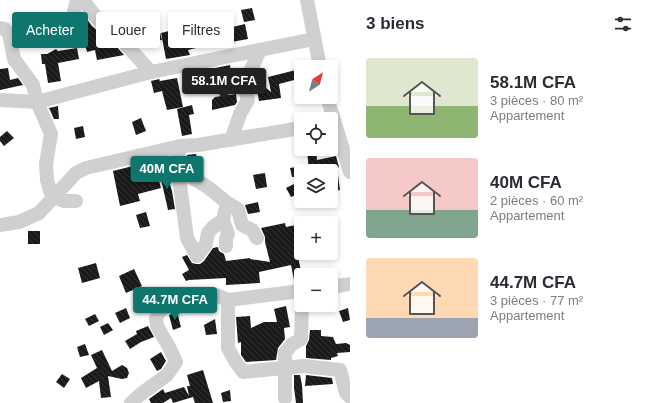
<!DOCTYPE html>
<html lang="fr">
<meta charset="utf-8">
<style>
:root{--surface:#fff;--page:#f7f7f7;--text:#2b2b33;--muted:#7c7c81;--accent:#0f766e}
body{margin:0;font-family:Arial,sans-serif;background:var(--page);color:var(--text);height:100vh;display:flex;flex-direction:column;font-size:15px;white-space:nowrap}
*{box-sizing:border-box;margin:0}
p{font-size:13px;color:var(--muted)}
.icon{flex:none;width:22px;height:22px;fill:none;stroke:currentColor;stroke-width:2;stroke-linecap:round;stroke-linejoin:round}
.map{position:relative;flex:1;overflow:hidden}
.side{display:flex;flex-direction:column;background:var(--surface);width:300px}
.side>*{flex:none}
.banner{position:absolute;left:12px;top:12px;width:278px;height:36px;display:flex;gap:8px}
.needle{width:26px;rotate:36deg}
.buttons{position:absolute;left:294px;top:60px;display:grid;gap:8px}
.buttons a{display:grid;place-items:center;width:44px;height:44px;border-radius:4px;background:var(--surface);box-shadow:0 2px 6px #0003;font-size:20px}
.price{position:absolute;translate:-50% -34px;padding:0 9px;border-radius:4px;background:var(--accent);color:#fff;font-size:13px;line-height:26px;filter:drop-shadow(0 1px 2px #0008)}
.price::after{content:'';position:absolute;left:50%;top:24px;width:12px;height:9px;margin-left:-6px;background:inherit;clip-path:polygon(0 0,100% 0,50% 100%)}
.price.on{background:#222;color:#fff}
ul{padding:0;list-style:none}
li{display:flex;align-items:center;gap:12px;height:100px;padding:0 16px}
li span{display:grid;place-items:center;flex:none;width:112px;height:80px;border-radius:4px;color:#555}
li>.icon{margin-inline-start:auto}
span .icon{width:48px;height:48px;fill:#fffc;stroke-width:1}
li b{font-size:17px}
h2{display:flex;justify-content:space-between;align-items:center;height:48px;padding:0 16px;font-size:17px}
.tag{padding:0 14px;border-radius:4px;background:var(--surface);box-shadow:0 2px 6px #0003;font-size:14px;line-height:36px}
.tag.on{background:var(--accent);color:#fff}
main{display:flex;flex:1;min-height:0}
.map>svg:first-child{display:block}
.building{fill:url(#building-back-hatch)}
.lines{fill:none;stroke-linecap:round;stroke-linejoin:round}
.minor{stroke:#d0d0d0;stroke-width:14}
</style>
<main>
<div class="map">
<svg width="350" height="403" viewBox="0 0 350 403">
<defs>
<pattern id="building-back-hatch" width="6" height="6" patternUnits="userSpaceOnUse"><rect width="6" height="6" fill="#1a1a1a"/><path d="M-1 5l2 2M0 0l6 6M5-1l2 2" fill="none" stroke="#333"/></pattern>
</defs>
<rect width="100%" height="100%" fill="#fff"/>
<g class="building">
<polygon points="252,8 255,20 244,22 241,10"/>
<polygon points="84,15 92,26 103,35 106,46 115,45 124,55 97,60 95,50 87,52 79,24 82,16"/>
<polygon points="190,15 193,32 191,33 196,48 188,50 190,55 166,59 161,33 181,28 180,16"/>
<polygon points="222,15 224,29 245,24 248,39 226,43 227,46 219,47 215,28 213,28 211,17"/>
<polygon points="152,19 152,20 155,20 157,30 159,29 162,40 137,44 122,28 120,22"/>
<polygon points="77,48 79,59 58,63 61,81 48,83 45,64 42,64 41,54 47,54 56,49 58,51"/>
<polygon points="230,65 231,74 220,76 219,73 203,76 201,71"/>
<polygon points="8,68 10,80 18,78 23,85 0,90 0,69"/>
<polygon points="296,70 298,79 279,84 281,98 259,101 257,89 253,87 253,86 256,80 271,92 268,77"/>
<polygon points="177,78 183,107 167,110 162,91 154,93 151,81 159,79 160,81"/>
<polygon points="236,94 237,102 235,105 212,110 212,100 215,97"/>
<polygon points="192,105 194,114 189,115 192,134 182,136 177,109"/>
<polygon points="58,106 59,119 54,119 49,108"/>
<polygon points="141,118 146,131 136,135 132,122"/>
<polygon points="83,126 85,137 76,139 74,128"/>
<polygon points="7,131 14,138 4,146 0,141 0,137"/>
<polygon points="316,149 317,160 336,156 339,167 337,168 340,190 331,192 331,171 309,171 307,150"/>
<polygon points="196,154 199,164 190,166 187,155"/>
<polygon points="141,164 142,169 155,166 161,188 138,194 140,201 120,206 113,171"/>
<polygon points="301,166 301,176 292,177 290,168"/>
<polygon points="165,169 172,191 175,209 168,210 159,170"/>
<polygon points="265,173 267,187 256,189 253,175"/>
<polygon points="296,183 301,193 291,197 286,188"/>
<polygon points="258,202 260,212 248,214 245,205"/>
<polygon points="146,212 150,226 140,228 136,215"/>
<polygon points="285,223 286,227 301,224 301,252 297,252 301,271 301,279 294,280 291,265 259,272 260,283 226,285 226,278 189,280 186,281 182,274 189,270 182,257 187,255 192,263 196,264 200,264 204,261 213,248 218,247 219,251 224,254 226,261 250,258 250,259 270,262 265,242 265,237 261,228"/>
<rect x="28" y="231" width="12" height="13"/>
<polygon points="96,263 100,278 82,283 78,268"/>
<polygon points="134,269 142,286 126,293 119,276"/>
<polygon points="286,306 290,327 284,328 285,339 278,348 276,360 246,362 241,355 241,342 238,343 236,317 250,316 251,328 264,322 277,322 274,309"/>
<polygon points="126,308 130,318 120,323 115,313"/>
<polygon points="348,308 350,320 343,322 339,311"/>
<polygon points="177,312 181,327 173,330 169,315"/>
<polygon points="95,314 99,321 89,326 85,319"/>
<polygon points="215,319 217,334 206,335 204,325"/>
<polygon points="108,323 113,330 104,335 100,327"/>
<polygon points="148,326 154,337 141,342 130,349 125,341 137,334 136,331"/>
<polygon points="310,330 321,330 321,336 333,337 336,344 346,343 350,345 350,352 337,353 338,356 331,358 331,360 306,358 306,346 309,340"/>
<polygon points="85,344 89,355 80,357 77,347"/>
<polygon points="102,350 112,371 122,365 127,368 129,373 127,378 122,379 108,376 111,397 101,398 99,381 86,388 81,378 97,368 91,355"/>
<polygon points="161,352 166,361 161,369 157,371 150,359"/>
<polygon points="203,370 213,403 195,403 193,397 173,403 171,398 163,403 151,403 149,399 163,389 165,393 184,387 189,396 187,386 190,386 187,375"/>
<polygon points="62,374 70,379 64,388 56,382"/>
<polygon points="294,375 300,375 302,385 303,403 296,403 294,388"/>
<polygon points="306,375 332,378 333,384 305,386"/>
<polygon points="230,390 231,401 223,402 221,393"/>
</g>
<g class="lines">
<g class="minor">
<polyline points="83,0 99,21 118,36 151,72"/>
<polyline points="307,0 320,67"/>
<polyline points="71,23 77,0"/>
<polyline points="0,28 5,29 9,34 14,59 33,85 37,102 51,134 46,164 47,180 50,191 55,197 64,201 76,201"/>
<polyline points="327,97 350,172"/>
<polyline points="0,100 37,102 151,72 314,39"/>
<polyline points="231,140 240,114 248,100 244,85 260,50"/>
<polyline points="180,146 177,162 187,238 197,256 206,244 208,233 213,227 223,220"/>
<polyline points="176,162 180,170 209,188 226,202 238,209 242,225 252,230 257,238"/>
<polyline points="225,211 223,220 228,234 226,239 226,246"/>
<polyline points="0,225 19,222 39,213 76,173 86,168 180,146 198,145 301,128"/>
<polyline points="331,287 350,284"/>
<polyline points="228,300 228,348 235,361 243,372 303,366 340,370 346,393 350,397"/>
<polyline points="285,398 285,353 291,345 301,339 302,305"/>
<polyline points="131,403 141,394 167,375 176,362 169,347 157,326 156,319 159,312 166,306 175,300 190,297 216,295 228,300 301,291"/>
</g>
</g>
</svg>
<div class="buttons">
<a><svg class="needle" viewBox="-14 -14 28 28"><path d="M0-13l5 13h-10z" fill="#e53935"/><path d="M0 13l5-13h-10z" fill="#7c7c81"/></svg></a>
<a><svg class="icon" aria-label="locate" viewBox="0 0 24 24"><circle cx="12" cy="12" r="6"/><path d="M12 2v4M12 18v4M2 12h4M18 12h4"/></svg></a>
<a><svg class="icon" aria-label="layers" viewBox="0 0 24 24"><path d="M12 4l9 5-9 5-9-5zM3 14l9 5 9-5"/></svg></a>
<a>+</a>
<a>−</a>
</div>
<b class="price on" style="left:224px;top:102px">58.1M CFA</b>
<b class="price" style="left:167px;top:190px">40M CFA</b>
<b class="price" style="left:175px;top:321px">44.7M CFA</b>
<div class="banner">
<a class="tag on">Acheter</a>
<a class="tag">Louer</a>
<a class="tag">Filtres</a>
</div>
</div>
<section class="side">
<h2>3 biens<svg class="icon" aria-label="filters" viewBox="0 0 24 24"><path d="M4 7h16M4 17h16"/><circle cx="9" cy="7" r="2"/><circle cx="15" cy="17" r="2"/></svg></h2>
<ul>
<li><span style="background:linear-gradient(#dfe7d0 60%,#8fb573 0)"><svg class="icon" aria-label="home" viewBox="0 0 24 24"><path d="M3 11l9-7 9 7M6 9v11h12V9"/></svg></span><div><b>58.1M CFA</b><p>3 pièces · 80 m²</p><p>Appartement</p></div></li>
<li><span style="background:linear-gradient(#f6c9c9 65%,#7fa58c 0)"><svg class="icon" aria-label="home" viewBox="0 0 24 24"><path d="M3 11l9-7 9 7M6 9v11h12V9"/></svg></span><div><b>40M CFA</b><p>2 pièces · 60 m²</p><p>Appartement</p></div></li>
<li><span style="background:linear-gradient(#ffd9b3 75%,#9aa5b1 0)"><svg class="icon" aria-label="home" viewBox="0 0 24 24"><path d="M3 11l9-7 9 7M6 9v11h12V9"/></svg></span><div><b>44.7M CFA</b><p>3 pièces · 77 m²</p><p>Appartement</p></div></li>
</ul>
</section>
</main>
